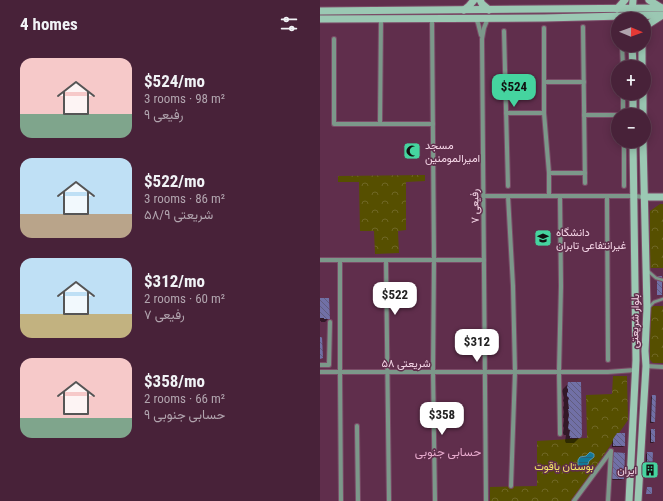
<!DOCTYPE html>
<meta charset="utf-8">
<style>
:root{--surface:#482239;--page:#4f2a41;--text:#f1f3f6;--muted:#b1a4ae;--line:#603f53;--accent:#45d49f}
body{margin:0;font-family:"Roboto Condensed",Vazirmatn,sans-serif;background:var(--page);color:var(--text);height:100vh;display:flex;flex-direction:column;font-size:15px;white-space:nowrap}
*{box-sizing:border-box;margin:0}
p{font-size:13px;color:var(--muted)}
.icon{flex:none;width:22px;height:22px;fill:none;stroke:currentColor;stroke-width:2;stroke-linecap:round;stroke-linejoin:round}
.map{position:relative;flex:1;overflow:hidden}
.details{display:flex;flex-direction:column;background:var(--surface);width:320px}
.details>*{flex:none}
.needle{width:26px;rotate:91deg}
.tools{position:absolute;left:291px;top:12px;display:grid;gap:8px}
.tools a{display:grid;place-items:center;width:40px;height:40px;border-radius:50%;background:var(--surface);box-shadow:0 2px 10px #0003,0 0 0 1px var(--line);font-size:20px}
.price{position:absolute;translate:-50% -34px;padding:0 9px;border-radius:8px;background:#fff;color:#222;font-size:13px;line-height:26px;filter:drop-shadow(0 1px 2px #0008)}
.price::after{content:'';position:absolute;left:50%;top:24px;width:12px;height:9px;margin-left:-6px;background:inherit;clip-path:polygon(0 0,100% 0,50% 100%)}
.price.current{background:var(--accent);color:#111}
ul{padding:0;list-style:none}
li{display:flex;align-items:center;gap:12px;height:100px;padding:0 20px}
li span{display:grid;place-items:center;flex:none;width:112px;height:80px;border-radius:12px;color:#555}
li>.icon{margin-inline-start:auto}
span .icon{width:48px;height:48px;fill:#fffc;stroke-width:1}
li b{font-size:17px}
h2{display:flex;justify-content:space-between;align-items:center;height:48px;padding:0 20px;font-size:17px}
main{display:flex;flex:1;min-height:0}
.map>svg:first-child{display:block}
.park{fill:url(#park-crowns)}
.water{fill:url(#water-rules);stroke:#5595af}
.shadow{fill:#0007}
.building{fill:url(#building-back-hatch)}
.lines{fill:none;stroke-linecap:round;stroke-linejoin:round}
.lane-casing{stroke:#7b4c68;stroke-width:4.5}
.street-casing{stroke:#7b4c68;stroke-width:6}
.secondary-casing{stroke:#7b4c68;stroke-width:9}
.lane{stroke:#7c988a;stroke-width:2.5}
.street{stroke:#7c988a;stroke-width:4}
.secondary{stroke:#9bc8b3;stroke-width:7}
.labels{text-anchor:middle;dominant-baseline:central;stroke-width:3;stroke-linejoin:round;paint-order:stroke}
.poi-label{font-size:11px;fill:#f4d5e6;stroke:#602e4c;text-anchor:start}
.street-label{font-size:11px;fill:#f4d5e6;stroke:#602e4c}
.park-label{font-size:11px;fill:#f4e864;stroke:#602e4c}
.neighbourhood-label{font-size:12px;fill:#e8acce;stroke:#602e4c}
</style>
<main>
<section class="details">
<h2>4 homes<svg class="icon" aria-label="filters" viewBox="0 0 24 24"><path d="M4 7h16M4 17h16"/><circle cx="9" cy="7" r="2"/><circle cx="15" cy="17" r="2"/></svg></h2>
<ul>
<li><span style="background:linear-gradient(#f6c9c9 70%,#7fa58c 0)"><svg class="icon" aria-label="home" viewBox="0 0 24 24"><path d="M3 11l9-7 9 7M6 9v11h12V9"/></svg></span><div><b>$524/mo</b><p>3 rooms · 98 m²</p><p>رفیعی ۹</p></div></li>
<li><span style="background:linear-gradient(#bfe0f5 70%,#b9a48a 0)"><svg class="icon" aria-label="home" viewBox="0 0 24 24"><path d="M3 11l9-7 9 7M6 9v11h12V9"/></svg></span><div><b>$522/mo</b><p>3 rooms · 86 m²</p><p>شریعتی ۵۸/۹</p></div></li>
<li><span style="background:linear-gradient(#bfe0f5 70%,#c2b280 0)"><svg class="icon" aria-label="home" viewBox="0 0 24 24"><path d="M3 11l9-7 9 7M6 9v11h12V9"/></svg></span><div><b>$312/mo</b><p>2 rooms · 60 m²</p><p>رفیعی ۷</p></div></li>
<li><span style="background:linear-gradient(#f6c9c9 75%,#7fa58c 0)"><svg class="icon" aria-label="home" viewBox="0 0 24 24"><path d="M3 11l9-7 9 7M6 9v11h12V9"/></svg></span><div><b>$358/mo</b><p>2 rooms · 66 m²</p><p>حسابی جنوبی ۹</p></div></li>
</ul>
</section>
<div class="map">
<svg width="343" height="501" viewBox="0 0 343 501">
<defs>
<pattern id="park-crowns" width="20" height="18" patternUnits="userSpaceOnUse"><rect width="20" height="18" fill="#564f00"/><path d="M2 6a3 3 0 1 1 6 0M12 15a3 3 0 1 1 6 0" fill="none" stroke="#6f6725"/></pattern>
<pattern id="water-rules" width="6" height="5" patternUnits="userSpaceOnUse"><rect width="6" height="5" fill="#117998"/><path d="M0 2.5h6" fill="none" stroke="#276277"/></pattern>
<pattern id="building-back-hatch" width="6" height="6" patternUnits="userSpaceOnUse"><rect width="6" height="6" fill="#7170a6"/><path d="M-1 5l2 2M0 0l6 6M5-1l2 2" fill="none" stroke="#615d7f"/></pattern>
</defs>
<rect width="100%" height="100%" fill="#602e4c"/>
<g class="park">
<polygon points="105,175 105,181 86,182 86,230 78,231 79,253 55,254 54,231 40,231 39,182 18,182 18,176"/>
<polygon points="340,204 343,204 343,268 330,268 330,211"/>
<polygon points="332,306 343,306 343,363 333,363 330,360 330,308"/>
<polygon points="293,376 307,376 308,420 252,501 170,501 170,487 217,486 217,441 267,438 266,395 292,394"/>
</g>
<path class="water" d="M270,452L274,454V457L269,461L267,467C264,469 260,469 258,465V460L260,457L266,456Z"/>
<g class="shadow">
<polygon points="0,299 9,318 5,322 1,322 1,321 0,321"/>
<polygon points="249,383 261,436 254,443 246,443 245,441 246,435 244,435 243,433 244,428 243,426 244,421 244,418 243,418 244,412 243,407 244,406 244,402 243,401 244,398 242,391 243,389"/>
<polygon points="332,396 334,422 333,423 330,423 331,397"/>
<polygon points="331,430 334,442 333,443 330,443 330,431"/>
<polygon points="296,435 304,446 303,447 292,447 292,442"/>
<polygon points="328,453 331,473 330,475 326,474 326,454"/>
<polygon points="290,474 303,479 301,480 290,480"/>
</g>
<g class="building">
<rect x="337" y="276" width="5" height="19"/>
<polygon points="0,298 9,298 10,319 4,319 4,318 0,318"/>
<polygon points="0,337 2,337 3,358 0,359"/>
<polygon points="248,382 261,382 262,436 260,438 250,438 250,436 249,436 250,430 249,430 248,428 249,422 248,420 249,415 248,409 249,409 248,401 249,398 247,396 247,393 248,392 248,389 247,388"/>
<polygon points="332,395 336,395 335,422 331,422"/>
<rect x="331" y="429" width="4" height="13"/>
<polygon points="297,433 305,433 305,446 293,446 293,439"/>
<polygon points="292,452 305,453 304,479 291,479"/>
<polygon points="327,452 333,452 332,474 327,473"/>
<polygon points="327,487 332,487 332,494 326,494"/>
</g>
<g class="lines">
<g class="lane-casing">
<g id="lane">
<polyline points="328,271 336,278 343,280"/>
<polyline points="329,307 334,302 343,299"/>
</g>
</g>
<g class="street-casing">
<g id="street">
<polyline points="112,18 114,260 113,371 115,501"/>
<polyline points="155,18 158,23 161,35"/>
<polyline points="263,27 265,183"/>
<polyline points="224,28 224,113 229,173 229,196"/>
<polyline points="184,31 188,186"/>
<polyline points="14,39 14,124 113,124"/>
<polyline points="302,45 303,67"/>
<polyline points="224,82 264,82"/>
<polyline points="186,113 224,113"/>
<polyline points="264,115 298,115"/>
<polyline points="299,115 303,115 303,93"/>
<polyline points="60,124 61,19"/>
<polyline points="304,141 304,186"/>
<polyline points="229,173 265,173"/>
<polyline points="164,196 314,196 324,197"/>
<polyline points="188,196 193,286 195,372 191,486"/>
<polyline points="287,196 288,360"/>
<polyline points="0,260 164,260"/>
<polyline points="20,260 20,372 21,501"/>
<polyline points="66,260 69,501"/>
<polyline points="0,365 9,365 10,322"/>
<polyline points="326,366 343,367"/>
<polyline points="0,372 288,372 315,370"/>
<polyline points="37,426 38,501"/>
<polyline points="240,434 239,371 241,286 240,196"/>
<polyline points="166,501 162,39 164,28 168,18"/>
<polyline points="254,501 291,451"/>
<polyline points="288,501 291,451"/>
</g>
</g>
<g class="secondary-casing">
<g id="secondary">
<polyline points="160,0 162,4 169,10"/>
<polyline points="329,0 340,7"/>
<polyline points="297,9 305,0"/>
<polyline points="144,10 149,6 154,0"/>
<polyline points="0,11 343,8"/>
<polyline points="312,13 313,0"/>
<polyline points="0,19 224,18 343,15"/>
<polyline points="324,27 341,16"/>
<polyline points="312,45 313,67"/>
<polyline points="322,45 322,67"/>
<polyline points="313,93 313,115"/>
<polyline points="323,93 323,115"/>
<polyline points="324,197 343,197"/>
<polyline points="309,501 316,360 313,141"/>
<polyline points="318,501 326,366 325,351 327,308 323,141"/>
</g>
</g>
<use href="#lane" class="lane"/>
<use href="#street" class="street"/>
<use href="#secondary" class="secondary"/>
</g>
<defs>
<g id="mosque-square" transform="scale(0.9)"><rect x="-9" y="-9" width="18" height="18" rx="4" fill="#45d49f" stroke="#602e4c"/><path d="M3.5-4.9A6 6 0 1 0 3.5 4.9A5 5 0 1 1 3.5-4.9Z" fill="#111"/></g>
<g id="university-square" transform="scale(0.9)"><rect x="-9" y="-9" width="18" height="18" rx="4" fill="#45d49f" stroke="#602e4c"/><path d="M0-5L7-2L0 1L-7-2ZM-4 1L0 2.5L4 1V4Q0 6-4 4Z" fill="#111"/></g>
<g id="building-square" transform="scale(0.9)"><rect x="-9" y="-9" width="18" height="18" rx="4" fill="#45d49f" stroke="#602e4c"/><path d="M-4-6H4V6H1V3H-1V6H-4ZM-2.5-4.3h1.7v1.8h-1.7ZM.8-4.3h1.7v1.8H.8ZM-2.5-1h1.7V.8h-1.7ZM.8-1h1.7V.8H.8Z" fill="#111"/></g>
</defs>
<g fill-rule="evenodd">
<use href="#mosque-square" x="92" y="151"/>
<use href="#university-square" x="223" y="238"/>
<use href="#building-square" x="330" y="470"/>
</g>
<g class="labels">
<g class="poi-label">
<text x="105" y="145">مسجد<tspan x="105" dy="13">امیرالمومنین</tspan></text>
<text x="236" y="232">دانشگاه<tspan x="236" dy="13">غیرانتفاعی تابران</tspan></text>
<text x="317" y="470" text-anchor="end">ایران</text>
</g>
<g class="street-label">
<text transform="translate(155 206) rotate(-91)">رفیعی ۷</text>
<text transform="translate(315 321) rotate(-89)">بلوار شریعتی</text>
<text x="86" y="363">شریعتی ۵۸</text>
</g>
<g class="park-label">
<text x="244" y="466">بوستان یاقوت</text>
</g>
<g class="neighbourhood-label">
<text x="128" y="452">حسابی جنوبی</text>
</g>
</g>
</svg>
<div class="tools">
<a><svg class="needle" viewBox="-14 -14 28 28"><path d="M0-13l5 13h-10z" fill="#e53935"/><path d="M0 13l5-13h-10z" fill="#b1a4ae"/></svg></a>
<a>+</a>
<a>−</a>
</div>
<b class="price current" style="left:194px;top:108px">$524</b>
<b class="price" style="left:75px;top:316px">$522</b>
<b class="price" style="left:157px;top:363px">$312</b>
<b class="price" style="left:122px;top:436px">$358</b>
</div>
</main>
